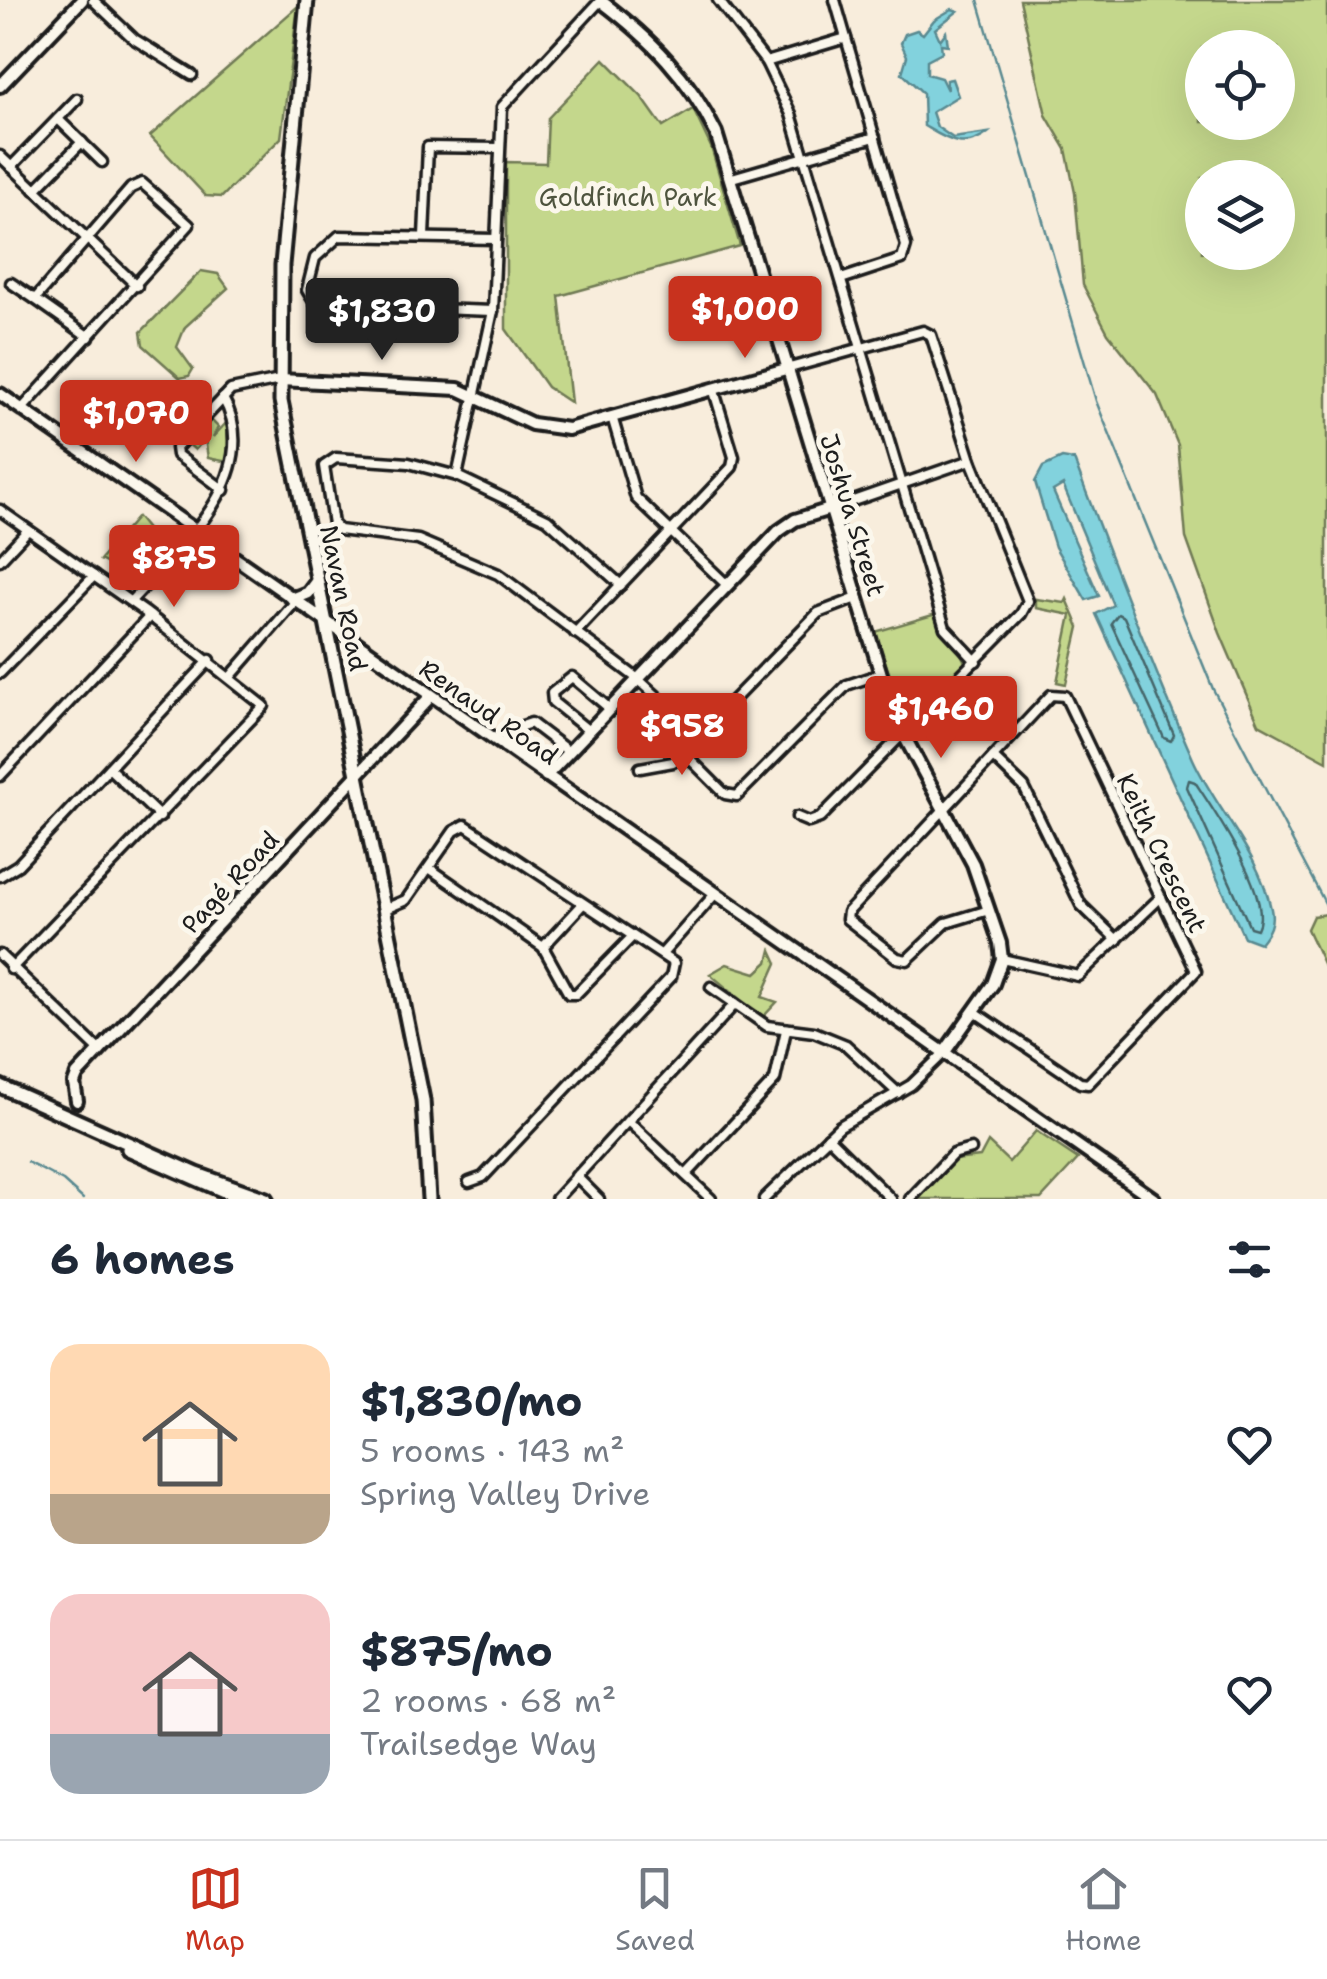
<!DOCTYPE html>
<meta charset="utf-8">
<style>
:root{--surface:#fff;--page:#f6f6f7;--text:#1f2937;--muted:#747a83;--line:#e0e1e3;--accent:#c8321e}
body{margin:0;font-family:"Shantell Sans",sans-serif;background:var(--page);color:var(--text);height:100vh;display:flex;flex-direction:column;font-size:38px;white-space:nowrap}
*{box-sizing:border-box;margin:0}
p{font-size:32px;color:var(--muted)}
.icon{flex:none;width:55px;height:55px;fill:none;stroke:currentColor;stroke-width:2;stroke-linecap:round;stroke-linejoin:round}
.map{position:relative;height:1199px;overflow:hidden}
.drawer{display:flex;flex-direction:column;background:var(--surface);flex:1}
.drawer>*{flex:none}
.tools{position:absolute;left:1185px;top:30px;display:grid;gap:20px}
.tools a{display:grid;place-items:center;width:110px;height:110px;border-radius:50%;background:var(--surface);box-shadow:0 10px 40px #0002;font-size:50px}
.price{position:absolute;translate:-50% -85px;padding:0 22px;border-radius:10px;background:var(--accent);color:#fff;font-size:32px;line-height:65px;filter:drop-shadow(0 2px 5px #0008)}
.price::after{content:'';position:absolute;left:50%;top:60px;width:30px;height:22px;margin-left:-15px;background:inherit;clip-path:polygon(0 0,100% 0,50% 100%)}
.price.active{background:#222;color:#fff}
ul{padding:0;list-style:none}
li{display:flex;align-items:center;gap:30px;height:250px;padding:0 50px}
li span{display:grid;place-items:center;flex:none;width:280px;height:200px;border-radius:30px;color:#555}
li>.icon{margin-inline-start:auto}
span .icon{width:120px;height:120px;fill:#fffc;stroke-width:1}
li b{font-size:42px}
h2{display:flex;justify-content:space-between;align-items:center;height:120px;padding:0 50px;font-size:42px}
.dock{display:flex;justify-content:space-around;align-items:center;height:140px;border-top:2px solid var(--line);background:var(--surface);font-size:28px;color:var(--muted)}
.dock a{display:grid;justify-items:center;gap:5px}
.dock .active{color:var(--accent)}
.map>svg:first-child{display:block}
.green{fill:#c4d78c;stroke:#707a54;stroke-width:2.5;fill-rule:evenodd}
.water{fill:#82d2dd;stroke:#598990;stroke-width:2.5}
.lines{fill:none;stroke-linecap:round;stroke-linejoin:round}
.shore{stroke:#456569;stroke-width:2.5}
.stream{stroke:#598990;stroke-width:2.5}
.minor-casing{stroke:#1c1c1c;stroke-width:15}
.tertiary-casing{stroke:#1c1c1c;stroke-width:18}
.secondary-casing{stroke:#1c1c1c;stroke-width:19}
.minor{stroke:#fbf7ec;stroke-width:8}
.tertiary{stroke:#fbf7ec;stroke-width:10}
.secondary{stroke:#fbf7ec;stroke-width:11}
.labels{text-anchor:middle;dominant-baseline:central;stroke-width:10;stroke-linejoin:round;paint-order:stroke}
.park-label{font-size:25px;fill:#4e543e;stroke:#fbf7ec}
.street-label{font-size:25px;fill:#1c1c1c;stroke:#fbf7ec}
</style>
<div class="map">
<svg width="1327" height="1199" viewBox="0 0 1327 1199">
<rect width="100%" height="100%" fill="#f8eddc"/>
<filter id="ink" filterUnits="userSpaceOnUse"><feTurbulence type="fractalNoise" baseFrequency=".01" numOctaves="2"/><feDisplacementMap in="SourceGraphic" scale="20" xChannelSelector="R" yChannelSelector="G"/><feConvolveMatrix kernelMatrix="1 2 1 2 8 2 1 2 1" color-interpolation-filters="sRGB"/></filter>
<g filter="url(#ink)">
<g class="green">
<path d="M1020,0H1327V761L1259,724L1220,633L1186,538L1178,445L1157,395L1108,333L1083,285L1075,193L1066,149L1046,115ZM1202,48H1278V122H1202ZM1202,178H1278V252H1202Z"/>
<polygon points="298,6 281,138 222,197 206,196 150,136"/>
<polygon points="604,59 641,96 663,127 693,109 711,147 740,246 559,296 571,403 547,387 506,329 506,162 546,163 548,118"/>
<polygon points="201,271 218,274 228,288 185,327 177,347 193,369 189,376 180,378 143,345 141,332"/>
<polygon points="209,418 218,427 213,437 227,422 228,462 208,458 205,439 195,450 186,442"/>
<polygon points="137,517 160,545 135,577 100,560"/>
<polygon points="1036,599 1065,603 1067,599 1079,627 1066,684 1057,682 1071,615 1036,608"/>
<path d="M936,614C943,636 964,651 966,667L906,723L875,632Z"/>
<polygon points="1327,914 1327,972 1307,929 1313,916"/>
<polygon points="771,950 777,963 762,997 777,1002 762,1018 710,974 727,964 756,973 768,962"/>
<polygon points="1036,1131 1078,1159 1041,1199 918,1199 954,1160 980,1157 988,1142 1009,1162"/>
</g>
<g class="water">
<path d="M952,9L958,11L935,29L940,40L946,32L948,45L941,44L942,52L927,60V74L941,78L947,90L946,80L952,79L958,96L932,112L937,127L953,138L988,133C964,152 946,139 924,126L923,93L902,73L907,56L901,43L905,34L917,30L923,34L934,20Z"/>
<path d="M1062,458L1074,460C1112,560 1150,661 1193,759C1216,810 1259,852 1271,909C1274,923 1269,932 1260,943L1244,937L1096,614L1113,605L1063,485L1053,491L1099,596L1086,600L1055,547L1035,482L1043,467Z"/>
</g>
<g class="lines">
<g class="shore">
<polygon points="1118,614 1124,617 1174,735 1171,741 1164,738 1111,623"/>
<path d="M1189,780L1195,782C1214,811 1274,898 1257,929L1250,927L1187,787Z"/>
</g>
<g class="stream">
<polyline points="978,0 1096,401 1213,689 1327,907"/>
<polyline points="27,1162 63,1181 83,1199"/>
</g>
<g class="minor-casing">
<g id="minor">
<polyline points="93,0 134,39 192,75"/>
<polyline points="718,0 766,62 791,114 945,628 976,661"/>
<polyline points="835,0 906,246 902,259 841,279"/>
<polyline points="766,62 846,38"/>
<polyline points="58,119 102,162"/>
<polyline points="0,156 137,286"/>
<polyline points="11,167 77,99"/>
<polyline points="732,178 875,137"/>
<polyline points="35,190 82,142"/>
<polyline points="424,236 428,147 499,148"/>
<polyline points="11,283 35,299"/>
<polyline points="493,311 323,305 315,303 307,290 315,258 339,236 496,239"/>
<polyline points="786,369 923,331 931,335 971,460 1028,601 1021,614 820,818 809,822 797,817"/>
<polyline points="22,409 189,225 142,183 131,188 35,299 89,337"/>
<polyline points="613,420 636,498 727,585"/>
<polyline points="457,476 493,311 502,107 601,0"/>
<polyline points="224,490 177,455 176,448 231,390 280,380"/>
<polyline points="830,509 971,460"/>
<polyline points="0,510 145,612 264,706 11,969"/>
<polyline points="0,560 28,530"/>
<polyline points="621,585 547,519 457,476 409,463 336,458 324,466 333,524 339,530 418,540 498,574 638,679 699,735"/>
<path d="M131,601C177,551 266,475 223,398"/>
<polyline points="575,633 732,467 734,457 714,391"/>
<polyline points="0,673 94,576"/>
<polyline points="231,676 296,601"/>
<polyline points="589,731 553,702 552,693 572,677 610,709"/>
<polyline points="504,747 522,726 531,723 569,752"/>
<polyline points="684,753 725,794 737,796 847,685 880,674"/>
<polyline points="993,757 1024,787 1081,905 1117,940"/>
<polyline points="109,768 160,817"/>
<polyline points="640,768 673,762 818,613 857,598"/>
<polyline points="0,776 150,616"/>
<polyline points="429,868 543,947 569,994 576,994 631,938"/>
<polyline points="0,876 18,865 210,660"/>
<polyline points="385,909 406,900 454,831 465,825 674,963 671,977 483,1177 469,1182"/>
<polyline points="543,947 582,905"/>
<polyline points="662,954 715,894"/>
<polyline points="0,955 100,1051"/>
<polyline points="1002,959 1078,976 1161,897"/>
<polyline points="711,987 767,1026 814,1032 846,1045 898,1093"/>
<polyline points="975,1012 1080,1083 1088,1084 1196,971 1065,696 1051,695 848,912 847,919 897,958 907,960 946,923 989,910"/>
<polyline points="628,1121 711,1199"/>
<polyline points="828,1137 891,1199"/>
<polyline points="686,1175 775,1080 786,1030"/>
<polyline points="576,1176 599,1199"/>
<polyline points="556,1199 735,1004"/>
<polyline points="764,1199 840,1126 911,1085 944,1053"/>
<polyline points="910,1199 953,1154 971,1149"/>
</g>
</g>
<g class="tertiary-casing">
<g id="tertiary">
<path d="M601,1C651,39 688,76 716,133L894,717L973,864L1000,943L1002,959L993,984L944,1053"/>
<polyline points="0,86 82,0"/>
<polyline points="280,380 458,389 532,424 568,429 786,369"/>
<polyline points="0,394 1154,1199"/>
<polyline points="546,776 779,531 795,520 830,509"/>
<polyline points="77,1101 74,1083 77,1075 431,696"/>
</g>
</g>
<g class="secondary-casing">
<g id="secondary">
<polyline points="307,0 282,265 281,401 423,1100 429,1199"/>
<polyline points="293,599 308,593 317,581"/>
<polyline points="0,1086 197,1174 266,1199"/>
<polyline points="128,1149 242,1199"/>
</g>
</g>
<use href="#minor" class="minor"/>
<use href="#tertiary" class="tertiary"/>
<use href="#secondary" class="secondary"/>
</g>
</g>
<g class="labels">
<g class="park-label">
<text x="628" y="197">Goldfinch Park</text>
</g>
<g class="street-label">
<text transform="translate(853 515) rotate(73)">Joshua Street</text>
<text transform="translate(344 598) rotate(78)">Navan Road</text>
<text transform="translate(489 712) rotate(35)">Renaud Road</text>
<text transform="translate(1162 853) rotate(64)">Keith Crescent</text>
<text transform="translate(230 882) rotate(-47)">Pagé Road</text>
</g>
</g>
</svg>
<div class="tools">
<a><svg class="icon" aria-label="locate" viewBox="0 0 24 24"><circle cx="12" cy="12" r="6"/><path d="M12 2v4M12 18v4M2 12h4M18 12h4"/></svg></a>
<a><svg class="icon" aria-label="layers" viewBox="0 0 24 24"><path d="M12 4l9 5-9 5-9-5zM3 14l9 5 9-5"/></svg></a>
</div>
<b class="price" style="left:745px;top:361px">$1,000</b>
<b class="price active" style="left:382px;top:363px">$1,830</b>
<b class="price" style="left:136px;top:465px">$1,070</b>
<b class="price" style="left:174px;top:610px">$875</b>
<b class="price" style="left:941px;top:761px">$1,460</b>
<b class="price" style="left:682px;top:778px">$958</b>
</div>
<section class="drawer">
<h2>6 homes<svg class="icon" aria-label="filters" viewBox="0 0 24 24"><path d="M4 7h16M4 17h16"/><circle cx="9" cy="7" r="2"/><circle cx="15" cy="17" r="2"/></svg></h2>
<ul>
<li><span style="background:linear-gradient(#ffd9b3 75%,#b9a48a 0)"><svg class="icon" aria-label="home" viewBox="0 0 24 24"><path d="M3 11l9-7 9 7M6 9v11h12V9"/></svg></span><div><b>$1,830/mo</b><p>5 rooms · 143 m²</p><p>Spring Valley Drive</p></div><svg class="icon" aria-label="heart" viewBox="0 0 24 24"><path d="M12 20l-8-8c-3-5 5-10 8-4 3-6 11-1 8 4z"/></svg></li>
<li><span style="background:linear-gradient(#f6c9c9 70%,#9aa5b1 0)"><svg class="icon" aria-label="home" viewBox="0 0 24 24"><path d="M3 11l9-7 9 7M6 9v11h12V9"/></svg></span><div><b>$875/mo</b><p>2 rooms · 68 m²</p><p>Trailsedge Way</p></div><svg class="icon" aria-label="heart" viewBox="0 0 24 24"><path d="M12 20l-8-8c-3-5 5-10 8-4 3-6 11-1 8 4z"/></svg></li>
</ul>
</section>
<nav class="dock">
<a class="active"><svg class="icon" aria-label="map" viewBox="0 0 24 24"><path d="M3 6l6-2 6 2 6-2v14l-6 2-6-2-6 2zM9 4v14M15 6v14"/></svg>Map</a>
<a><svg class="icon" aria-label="saved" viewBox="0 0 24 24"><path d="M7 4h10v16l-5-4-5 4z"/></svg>Saved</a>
<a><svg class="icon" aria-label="home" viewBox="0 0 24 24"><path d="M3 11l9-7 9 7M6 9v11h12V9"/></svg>Home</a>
</nav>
